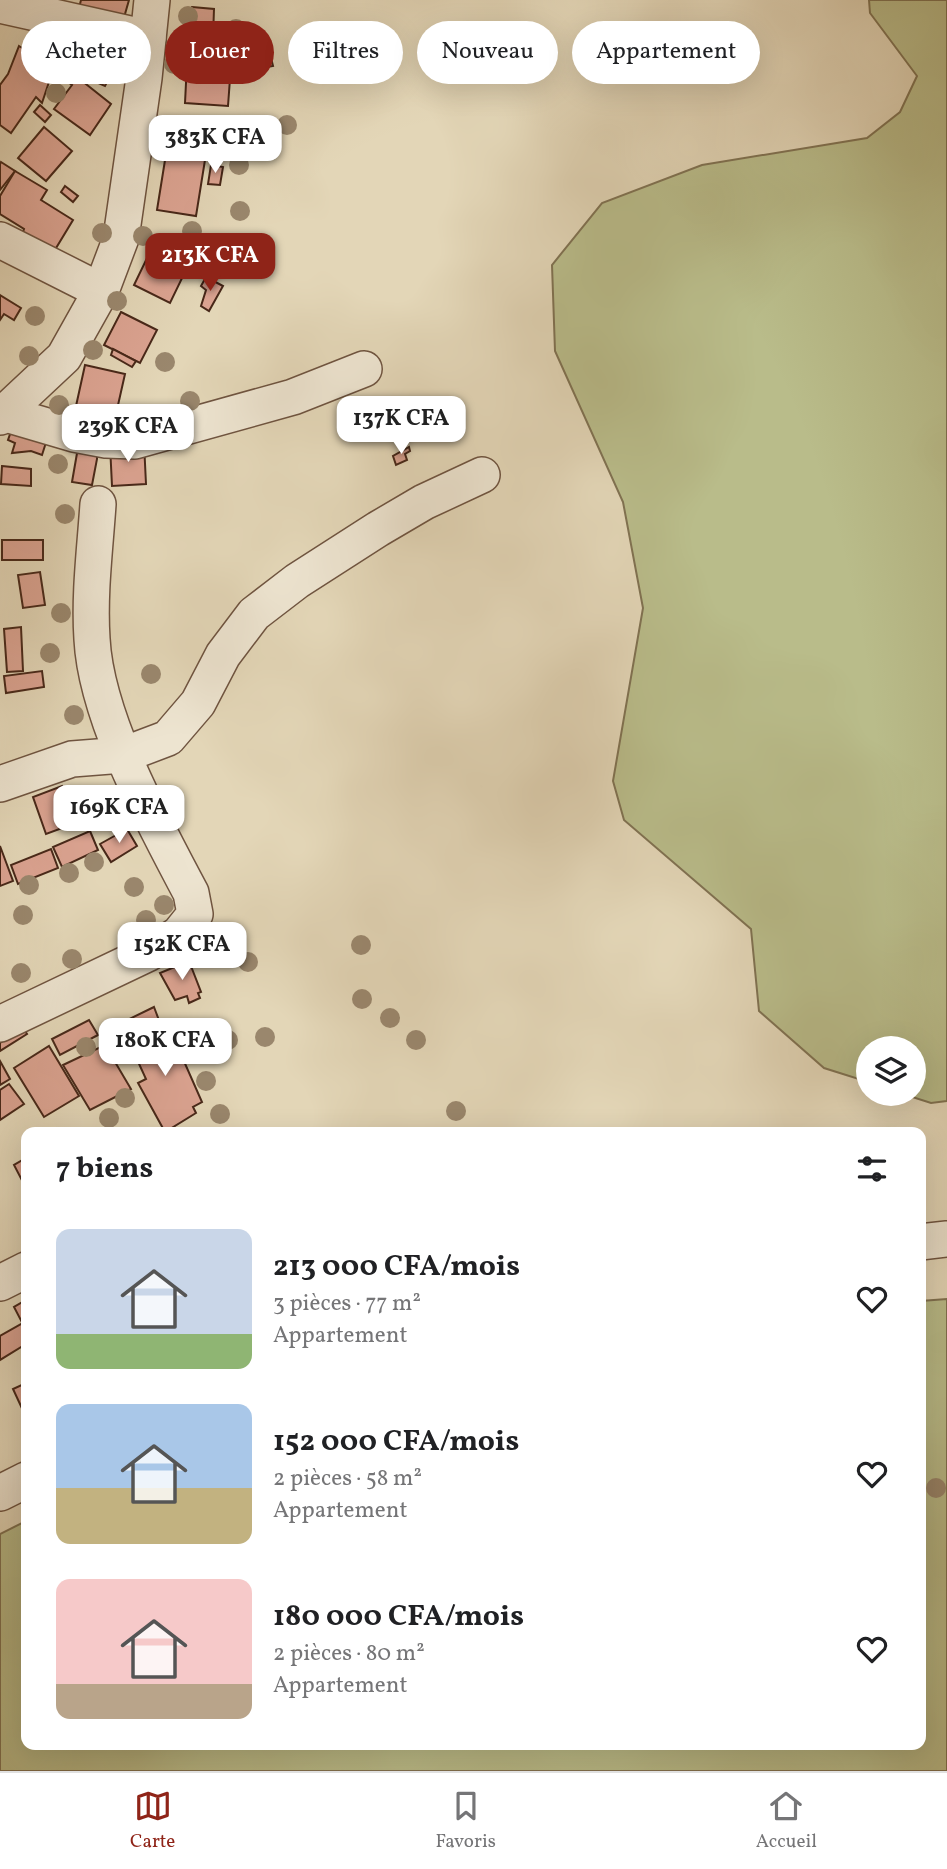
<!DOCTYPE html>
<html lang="fr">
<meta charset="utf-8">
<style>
:root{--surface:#fff;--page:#f2f2f2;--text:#202124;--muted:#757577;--line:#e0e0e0;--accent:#8f2418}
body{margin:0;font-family:Vollkorn,serif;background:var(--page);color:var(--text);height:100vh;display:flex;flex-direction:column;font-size:26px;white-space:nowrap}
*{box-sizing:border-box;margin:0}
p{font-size:23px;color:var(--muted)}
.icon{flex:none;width:38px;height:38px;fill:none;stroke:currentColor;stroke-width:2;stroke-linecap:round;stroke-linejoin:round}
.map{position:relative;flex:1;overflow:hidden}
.panel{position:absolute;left:21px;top:1127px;width:905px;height:623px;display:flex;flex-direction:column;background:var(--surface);border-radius:14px;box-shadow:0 7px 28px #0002}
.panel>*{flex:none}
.banner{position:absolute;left:21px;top:21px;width:906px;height:63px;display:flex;gap:14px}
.tools{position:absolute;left:856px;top:1036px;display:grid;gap:14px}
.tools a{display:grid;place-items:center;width:70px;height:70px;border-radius:50%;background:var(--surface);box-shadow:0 7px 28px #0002;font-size:35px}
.price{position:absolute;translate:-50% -60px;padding:0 16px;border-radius:14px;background:#fff;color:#222;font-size:23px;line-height:46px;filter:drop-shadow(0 2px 4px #0008)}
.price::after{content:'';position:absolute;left:50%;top:42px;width:21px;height:16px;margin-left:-10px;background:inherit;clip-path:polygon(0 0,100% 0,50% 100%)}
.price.on{background:var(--accent);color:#fff}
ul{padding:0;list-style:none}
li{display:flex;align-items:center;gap:21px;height:175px;padding:0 35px}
li span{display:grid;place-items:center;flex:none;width:196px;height:140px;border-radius:14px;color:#555}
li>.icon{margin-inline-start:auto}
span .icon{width:84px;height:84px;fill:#fffc;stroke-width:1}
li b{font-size:30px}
h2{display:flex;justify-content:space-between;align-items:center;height:84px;padding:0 35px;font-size:30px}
.pill{padding:0 24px;border-radius:32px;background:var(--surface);box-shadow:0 7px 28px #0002;font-size:24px;line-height:63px}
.pill.on{background:var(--accent);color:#fff}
.menu{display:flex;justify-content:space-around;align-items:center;height:98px;border-top:2px solid var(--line);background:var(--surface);font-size:19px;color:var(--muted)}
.menu a{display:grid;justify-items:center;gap:4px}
.menu .on{color:var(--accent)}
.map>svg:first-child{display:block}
.green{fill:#b9bc8a;stroke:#807252;stroke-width:2}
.building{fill:#dba391;stroke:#482819;stroke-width:2}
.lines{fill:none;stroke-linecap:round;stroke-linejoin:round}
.minor-casing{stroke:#6f5440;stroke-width:38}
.minor{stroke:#ede4d0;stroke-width:35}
.tree{fill:#9a876d}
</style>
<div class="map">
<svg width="947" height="1771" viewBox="0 0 947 1771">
<rect width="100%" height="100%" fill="#e3d6b7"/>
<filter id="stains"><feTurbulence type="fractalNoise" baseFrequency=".00286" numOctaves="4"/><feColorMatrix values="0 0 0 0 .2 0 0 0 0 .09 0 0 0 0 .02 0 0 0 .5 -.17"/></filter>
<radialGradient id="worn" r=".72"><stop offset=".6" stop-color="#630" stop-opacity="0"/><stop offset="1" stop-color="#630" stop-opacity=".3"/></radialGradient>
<g class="green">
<polygon points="869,0 947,0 947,1101 931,1103 903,1094 914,1094 914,1048 868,1048 868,1082 824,1068 759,1011 751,929 624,820 613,781 643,608 623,502 555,351 552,265 602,203 702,165 867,138 900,112 917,76 870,13"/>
<polygon points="947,1299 947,1771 0,1771 0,1534 26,1521 26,1745 920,1745 921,1301"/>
</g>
<g class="building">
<polygon points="81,0 129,0 123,21 79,8"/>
<polygon points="192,7 214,9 213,38 266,38 273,66 261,68 259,60 250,60 250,58 211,57 210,54 189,52"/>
<polygon points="82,32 122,53 105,86 64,68"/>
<polygon points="53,35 73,40 69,51 50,48"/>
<polygon points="19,46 53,67 56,60 64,63 59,77 52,73 42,103 36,97 11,133 0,125 0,85 8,74"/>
<polygon points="187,63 231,65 228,106 185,103"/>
<polygon points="67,69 111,104 90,135 54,109 72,85 61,77"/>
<polygon points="40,105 51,115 45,122 34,112"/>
<polygon points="44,127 72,151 46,181 18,158"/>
<polygon points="248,129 274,132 276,140 274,158 245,154"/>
<polygon points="166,154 205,160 196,216 157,210"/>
<polygon points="1,162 15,171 0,190 0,164"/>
<polygon points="211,165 223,167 220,185 208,184"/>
<polygon points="15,171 47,190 41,200 73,220 53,253 23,232 24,229 0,214 0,196"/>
<polygon points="65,186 78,196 73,202 61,192"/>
<polygon points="149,254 185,272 170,303 134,285"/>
<polygon points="206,277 223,286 209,311 201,306 206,290 201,286"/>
<polygon points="0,295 21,308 14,320 4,314 0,320"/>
<polygon points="121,312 157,330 140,363 104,345"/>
<polygon points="113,349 136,361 132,367 111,355"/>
<polygon points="85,365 125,374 116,414 76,406"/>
<polygon points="14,423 49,433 42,455 31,451 12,453 15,443 8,440"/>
<polygon points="80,436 98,439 97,459 92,485 72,482"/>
<polygon points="144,443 146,484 112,486 110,445"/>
<polygon points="409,447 410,451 405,454 407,460 396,465 393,456"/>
<polygon points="2,466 31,469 31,486 1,484"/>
<rect x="2" y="540" width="41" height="20"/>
<polygon points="40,572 45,605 23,608 18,575"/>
<polygon points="21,627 23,671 7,672 4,629"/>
<polygon points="42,671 44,687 6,693 4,676"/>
<polygon points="62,786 76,823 46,834 33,797"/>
<polygon points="127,829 137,846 111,862 100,844"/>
<polygon points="90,831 98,850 62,867 53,847"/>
<polygon points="0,846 13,881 0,886"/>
<polygon points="51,849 58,868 18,884 11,865"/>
<polygon points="189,961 201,992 198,993 200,998 189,1003 187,996 175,1000 160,973"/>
<polygon points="154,1007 160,1023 122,1041 115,1026"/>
<polygon points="89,1020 98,1035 60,1055 52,1039"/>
<polygon points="164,1024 180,1060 183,1059 202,1102 193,1107 196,1113 165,1132 138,1083 146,1079 129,1042"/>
<polygon points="23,1028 27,1034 0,1051 0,1043"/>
<polygon points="105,1045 131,1089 90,1110 63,1065"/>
<polygon points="49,1046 79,1096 44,1117 14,1068"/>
<polygon points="0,1061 10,1079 0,1085"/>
<polygon points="9,1084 24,1104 0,1120 0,1090"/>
<polygon points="26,1158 26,1188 14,1165"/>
<polygon points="26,1300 26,1330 14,1307"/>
<polygon points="23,1323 26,1330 26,1344 0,1360 0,1336"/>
<polygon points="26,1383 26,1417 13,1389"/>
</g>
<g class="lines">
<g class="minor-casing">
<g id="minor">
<polyline points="0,5 148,38"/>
<polyline points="0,240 101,291"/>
<polyline points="6,414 74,434 106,440 135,441 293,397 364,369"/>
<polyline points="0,417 64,357 101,291 121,238 144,78 152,0"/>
<polyline points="0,784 72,759 123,755 168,738 198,703 223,655 254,614 297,581 378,529 424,502 482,475"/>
<path d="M0,1024L149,953L179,934L195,914L191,893C154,823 96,718 92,639C89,594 95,549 98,504"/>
<polyline points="920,1242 947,1239"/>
<polyline points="0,1283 26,1270"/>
<polyline points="0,1493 26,1480"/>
</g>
</g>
<use href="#minor" class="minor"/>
</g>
<g class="tree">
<circle cx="188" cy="16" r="10"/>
<circle cx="236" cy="29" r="10"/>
<circle cx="174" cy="64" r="10"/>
<circle cx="56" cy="93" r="10"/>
<circle cx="287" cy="125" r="10"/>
<circle cx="174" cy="130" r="10"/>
<circle cx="239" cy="165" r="10"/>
<circle cx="240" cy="211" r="10"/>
<circle cx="192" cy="231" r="10"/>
<circle cx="102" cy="233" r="10"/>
<circle cx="143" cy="236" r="10"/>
<circle cx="227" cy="253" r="10"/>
<circle cx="117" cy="301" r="10"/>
<circle cx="35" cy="316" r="10"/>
<circle cx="93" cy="350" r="10"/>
<circle cx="29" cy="356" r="10"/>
<circle cx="165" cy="362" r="10"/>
<circle cx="190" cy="401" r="10"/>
<circle cx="59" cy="405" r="10"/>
<circle cx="58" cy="464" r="10"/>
<circle cx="65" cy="514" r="10"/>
<circle cx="61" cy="613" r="10"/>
<circle cx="50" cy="653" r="10"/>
<circle cx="151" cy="674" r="10"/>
<circle cx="74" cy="715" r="10"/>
<circle cx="102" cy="798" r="10"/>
<circle cx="88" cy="816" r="10"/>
<circle cx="94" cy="862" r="10"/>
<circle cx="69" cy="873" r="10"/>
<circle cx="29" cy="885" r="10"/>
<circle cx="134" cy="887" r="10"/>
<circle cx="164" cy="905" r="10"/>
<circle cx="23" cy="915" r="10"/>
<circle cx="146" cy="920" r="10"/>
<circle cx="361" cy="945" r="10"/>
<circle cx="72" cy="959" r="10"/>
<circle cx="248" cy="962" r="10"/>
<circle cx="21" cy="973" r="10"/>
<circle cx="362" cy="999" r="10"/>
<circle cx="390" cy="1018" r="10"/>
<circle cx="265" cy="1037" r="10"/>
<circle cx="228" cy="1040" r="10"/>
<circle cx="416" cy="1040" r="10"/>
<circle cx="86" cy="1047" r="10"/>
<circle cx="192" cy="1049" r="10"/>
<circle cx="206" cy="1081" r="10"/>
<circle cx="125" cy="1098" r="10"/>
<circle cx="456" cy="1111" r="10"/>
<circle cx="220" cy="1114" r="10"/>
<circle cx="109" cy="1118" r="10"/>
<circle cx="936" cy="1488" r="10"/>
</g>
<rect width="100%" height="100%" filter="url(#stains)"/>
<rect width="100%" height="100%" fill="url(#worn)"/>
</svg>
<div class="tools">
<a><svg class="icon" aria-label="layers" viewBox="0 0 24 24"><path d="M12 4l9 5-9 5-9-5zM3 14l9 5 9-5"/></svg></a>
</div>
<b class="price" style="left:215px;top:175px">383K CFA</b>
<b class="price on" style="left:210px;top:293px">213K CFA</b>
<b class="price" style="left:401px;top:456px">137K CFA</b>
<b class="price" style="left:128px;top:464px">239K CFA</b>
<b class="price" style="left:119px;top:845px">169K CFA</b>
<b class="price" style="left:182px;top:982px">152K CFA</b>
<b class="price" style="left:165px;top:1078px">180K CFA</b>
<div class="banner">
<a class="pill">Acheter</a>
<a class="pill on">Louer</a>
<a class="pill">Filtres</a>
<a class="pill">Nouveau</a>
<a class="pill">Appartement</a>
</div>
<section class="panel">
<h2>7 biens<svg class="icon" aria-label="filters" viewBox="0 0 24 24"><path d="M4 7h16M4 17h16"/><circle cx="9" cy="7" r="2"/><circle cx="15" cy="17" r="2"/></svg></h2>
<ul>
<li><span style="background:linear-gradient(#c9d6e8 75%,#8fb573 0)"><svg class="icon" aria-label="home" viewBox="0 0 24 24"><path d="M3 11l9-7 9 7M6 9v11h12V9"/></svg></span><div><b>213 000 CFA/mois</b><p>3 pièces · 77 m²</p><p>Appartement</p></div><svg class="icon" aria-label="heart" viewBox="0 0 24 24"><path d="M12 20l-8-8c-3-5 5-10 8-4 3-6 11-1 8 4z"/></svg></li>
<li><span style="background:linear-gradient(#a9c7e8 60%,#c2b280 0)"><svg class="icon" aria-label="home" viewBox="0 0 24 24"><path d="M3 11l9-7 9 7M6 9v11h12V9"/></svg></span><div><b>152 000 CFA/mois</b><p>2 pièces · 58 m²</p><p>Appartement</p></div><svg class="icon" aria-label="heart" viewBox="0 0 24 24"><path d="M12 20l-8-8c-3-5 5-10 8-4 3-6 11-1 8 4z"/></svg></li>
<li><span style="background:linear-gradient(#f6c9c9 75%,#b9a48a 0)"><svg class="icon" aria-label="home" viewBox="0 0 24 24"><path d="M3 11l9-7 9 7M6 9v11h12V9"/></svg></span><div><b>180 000 CFA/mois</b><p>2 pièces · 80 m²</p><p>Appartement</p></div><svg class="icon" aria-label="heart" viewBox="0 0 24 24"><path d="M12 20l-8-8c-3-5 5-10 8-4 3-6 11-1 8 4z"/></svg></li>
</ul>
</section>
</div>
<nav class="menu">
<a class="on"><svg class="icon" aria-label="map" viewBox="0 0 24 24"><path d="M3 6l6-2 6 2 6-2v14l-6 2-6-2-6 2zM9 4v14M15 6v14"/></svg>Carte</a>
<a><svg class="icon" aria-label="saved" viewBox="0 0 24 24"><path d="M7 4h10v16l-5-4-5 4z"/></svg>Favoris</a>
<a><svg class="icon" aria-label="home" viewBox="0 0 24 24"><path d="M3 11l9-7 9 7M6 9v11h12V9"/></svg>Accueil</a>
</nav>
